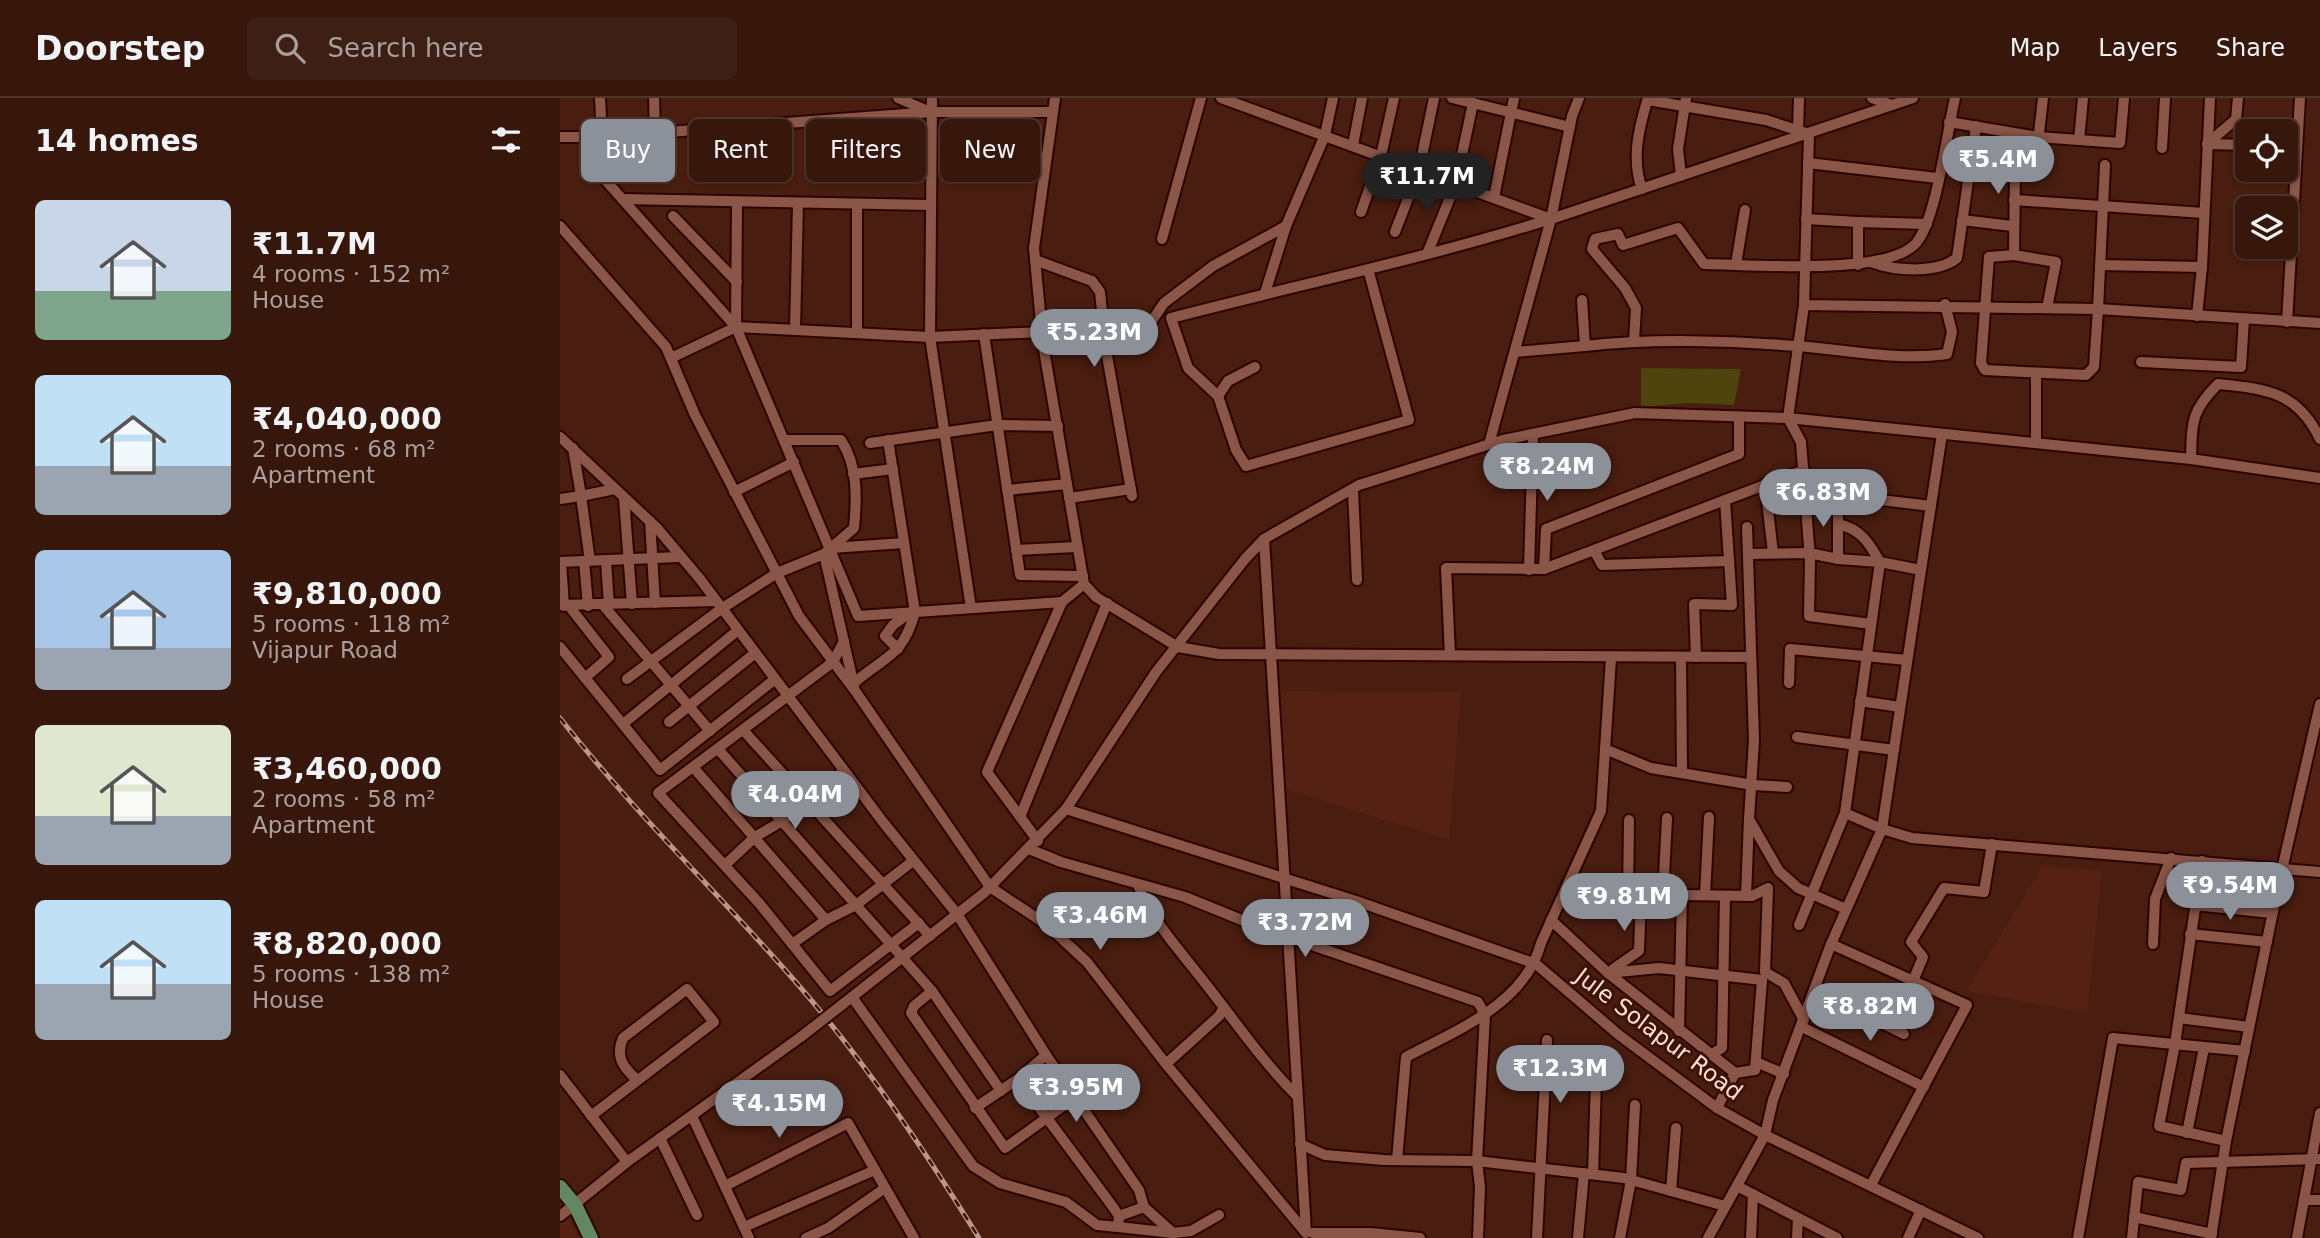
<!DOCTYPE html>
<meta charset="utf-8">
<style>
:root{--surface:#37160c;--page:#3e1f15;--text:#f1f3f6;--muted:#aa9f9d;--line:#51352d;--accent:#8c9099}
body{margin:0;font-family:"DejaVu Sans",sans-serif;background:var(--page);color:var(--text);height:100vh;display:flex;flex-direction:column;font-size:26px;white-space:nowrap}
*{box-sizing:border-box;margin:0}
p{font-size:23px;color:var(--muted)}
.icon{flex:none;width:38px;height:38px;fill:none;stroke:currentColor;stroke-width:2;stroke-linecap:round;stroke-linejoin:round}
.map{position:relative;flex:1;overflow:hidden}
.details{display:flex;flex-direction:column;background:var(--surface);width:560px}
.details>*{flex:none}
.banner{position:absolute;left:21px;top:21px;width:665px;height:63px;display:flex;gap:14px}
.buttons{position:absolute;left:1675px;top:21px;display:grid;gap:14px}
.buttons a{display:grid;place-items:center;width:63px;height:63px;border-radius:10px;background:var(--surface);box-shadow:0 2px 5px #0004,0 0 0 2px var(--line);font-size:35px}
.price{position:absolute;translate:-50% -60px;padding:0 16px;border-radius:24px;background:var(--accent);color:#fff;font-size:23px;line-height:46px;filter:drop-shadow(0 2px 4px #0008)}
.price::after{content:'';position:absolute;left:50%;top:42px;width:21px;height:16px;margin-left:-10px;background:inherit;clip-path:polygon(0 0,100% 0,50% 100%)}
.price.active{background:#222;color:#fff}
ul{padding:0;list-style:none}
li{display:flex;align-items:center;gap:21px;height:175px;padding:0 35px}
li span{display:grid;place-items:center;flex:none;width:196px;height:140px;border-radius:10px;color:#555}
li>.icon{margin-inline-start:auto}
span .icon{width:84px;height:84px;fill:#fffc;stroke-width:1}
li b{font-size:30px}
h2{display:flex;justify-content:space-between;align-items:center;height:84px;padding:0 35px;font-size:30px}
.pill{padding:0 24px;border-radius:10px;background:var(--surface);box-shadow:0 2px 5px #0004,0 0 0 2px var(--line);font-size:24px;line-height:63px}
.pill.active{background:var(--accent);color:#fff}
header{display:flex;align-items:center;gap:42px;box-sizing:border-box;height:98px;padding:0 35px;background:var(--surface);border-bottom:2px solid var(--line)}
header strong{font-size:33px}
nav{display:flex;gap:38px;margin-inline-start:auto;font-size:24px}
.search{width:490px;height:63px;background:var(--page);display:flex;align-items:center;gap:18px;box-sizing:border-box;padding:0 24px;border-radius:10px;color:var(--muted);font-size:26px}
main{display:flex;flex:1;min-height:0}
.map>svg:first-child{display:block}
.built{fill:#552112}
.green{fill:#4f440d}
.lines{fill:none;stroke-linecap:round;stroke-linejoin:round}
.minor-casing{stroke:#2d0400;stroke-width:14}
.major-casing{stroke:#2d0400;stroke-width:18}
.minor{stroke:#895648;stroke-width:10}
.major{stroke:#628762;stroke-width:14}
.rail-casing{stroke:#ba968c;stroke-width:5}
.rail{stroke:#3e1306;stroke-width:2.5;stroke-dasharray:8;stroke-linecap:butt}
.minor-bridge-casing{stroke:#2d0400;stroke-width:14;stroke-linecap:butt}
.minor-bridge{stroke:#895648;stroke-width:10}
.labels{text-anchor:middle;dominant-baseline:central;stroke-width:6;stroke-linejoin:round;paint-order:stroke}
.street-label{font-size:23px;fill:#fedfd6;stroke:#3e1306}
</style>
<header>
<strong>Doorstep</strong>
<div class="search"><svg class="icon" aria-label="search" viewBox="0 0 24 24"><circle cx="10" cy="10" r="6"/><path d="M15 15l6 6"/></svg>Search here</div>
<nav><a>Map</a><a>Layers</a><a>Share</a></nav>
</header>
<main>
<section class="details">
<h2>14 homes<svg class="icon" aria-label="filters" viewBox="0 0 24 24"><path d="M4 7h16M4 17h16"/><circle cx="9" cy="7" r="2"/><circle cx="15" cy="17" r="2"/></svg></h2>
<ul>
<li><span style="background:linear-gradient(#c9d6e8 65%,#7fa58c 0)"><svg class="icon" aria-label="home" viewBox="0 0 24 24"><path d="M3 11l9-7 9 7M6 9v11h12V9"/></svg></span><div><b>₹11.7M</b><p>4 rooms · 152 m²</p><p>House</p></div></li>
<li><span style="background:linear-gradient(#bfe0f5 65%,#9aa5b1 0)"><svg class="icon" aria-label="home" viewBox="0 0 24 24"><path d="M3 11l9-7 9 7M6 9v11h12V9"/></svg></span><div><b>₹4,040,000</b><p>2 rooms · 68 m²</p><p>Apartment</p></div></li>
<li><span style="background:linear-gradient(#a9c7e8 70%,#9aa5b1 0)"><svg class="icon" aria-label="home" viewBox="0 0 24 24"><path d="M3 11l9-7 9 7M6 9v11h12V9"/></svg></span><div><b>₹9,810,000</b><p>5 rooms · 118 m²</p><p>Vijapur Road</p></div></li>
<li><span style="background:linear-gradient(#dfe7d0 65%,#9aa5b1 0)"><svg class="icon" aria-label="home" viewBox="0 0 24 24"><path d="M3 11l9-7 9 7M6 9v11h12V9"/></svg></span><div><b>₹3,460,000</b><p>2 rooms · 58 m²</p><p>Apartment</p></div></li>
<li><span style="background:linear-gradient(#bfe0f5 60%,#9aa5b1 0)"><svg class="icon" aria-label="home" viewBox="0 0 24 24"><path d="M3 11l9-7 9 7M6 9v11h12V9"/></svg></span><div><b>₹8,820,000</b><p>5 rooms · 138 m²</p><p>House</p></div></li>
</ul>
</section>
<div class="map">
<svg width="1760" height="1140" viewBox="0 0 1760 1140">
<rect width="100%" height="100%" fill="#491d10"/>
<g class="built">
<polygon points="714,593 901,594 889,742 718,689"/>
<polygon points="1760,604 1760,774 1722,770"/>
<polygon points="1483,768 1542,773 1527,915 1406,893"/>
<polygon points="6,1112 18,1140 0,1140 0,1114"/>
</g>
<polygon class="green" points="1081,270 1181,271 1174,307 1128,305 1081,309"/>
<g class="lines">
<g class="minor-casing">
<g id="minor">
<polyline points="40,0 42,39"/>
<polyline points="94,0 95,34"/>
<polyline points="338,0 368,13"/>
<polyline points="372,0 370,239 411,510"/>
<polyline points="495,0 474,150 483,246 524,486 536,499 618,549 659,556 1191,559"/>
<polyline points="661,0 991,121"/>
<polyline points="892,0 1010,29"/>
<polyline points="1312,0 1332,7"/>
<polyline points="1483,0 1476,61 1455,75 1454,157 1496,164 1487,210"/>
<polyline points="1088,2 1206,22 1249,36 1244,207 1538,211 1545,67"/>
<polyline points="1389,24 1478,39 1560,45 1564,0"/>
<polyline points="1238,32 1239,0"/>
<polyline points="0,39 42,39 372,14 493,14"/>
<polyline points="30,39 40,76 176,229 370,239 482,234"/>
<polyline points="1519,42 1523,0"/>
<polyline points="1647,46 1676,21 1678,0"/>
<polyline points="1647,46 1687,47"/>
<polyline points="793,47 802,0"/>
<polyline points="1602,50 1605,0"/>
<polyline points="304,59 325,59 324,19"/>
<polyline points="1248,65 1377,80"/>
<polyline points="1121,78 1118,51 1126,0"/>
<path d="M1082,91C1071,61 1079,29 1088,0"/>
<polyline points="934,99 954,0"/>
<polyline points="62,101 371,107"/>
<polyline points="1454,102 1644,115"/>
<polyline points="801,114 821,58 834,0"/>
<polyline points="113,118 177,184"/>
<polyline points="991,121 1012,18 1019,0"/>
<polyline points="1246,121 1298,124 1298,167"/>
<polyline points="1402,122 1452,128"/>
<polyline points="1298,124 1367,126"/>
<polyline points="0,128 106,249 135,317 239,518 296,594 430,789 487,827 527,864 606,966 746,1135"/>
<polyline points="835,134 859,72 874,0"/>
<polyline points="602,141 641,0"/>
<polyline points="867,156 896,85 913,5"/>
<polyline points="1454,157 1429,159 1421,265 1425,272 1526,277 1534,269 1538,211 1760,225"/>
<polyline points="475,162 532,183 540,194 546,252 572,398"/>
<path d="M1311,164C1335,173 1377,176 1397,160L1416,28"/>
<polyline points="1176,166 1185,112"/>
<polyline points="1540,167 1642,169 1637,218"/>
<polyline points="1642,169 1650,0"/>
<path d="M808,171L849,322L686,368L676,352L658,298L628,270L611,220C738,187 866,160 991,121"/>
<polyline points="705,195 726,128 765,37 773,0"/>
<polyline points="1244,207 1228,320 1241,344 1250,461 1249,518 1311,526"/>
<polyline points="1727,224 1740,0"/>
<polyline points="176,229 177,104"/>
<polyline points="235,232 238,105"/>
<polyline points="297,235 297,106"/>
<polyline points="424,236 460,477 523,478"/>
<path d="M1074,243L1076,210L1065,190L1032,151L1035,141L1058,136L1063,147L1118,130L1144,166C1190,166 1329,179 1357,144C1377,118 1387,34 1395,0"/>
<path d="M1025,248C1095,240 1168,243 1238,248C1288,252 1338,263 1387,256L1392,234L1385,206"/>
<polyline points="546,252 577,245 604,205 653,168 726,128"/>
<polyline points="955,254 1025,248 1022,202"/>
<polyline points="111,260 176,229 298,518 502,504"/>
<polyline points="1581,264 1681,269 1684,221"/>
<polyline points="658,298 668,283 695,269"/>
<polyline points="0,339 97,430 140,481 323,724 397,816 486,957 579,1092 584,1109 613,1135"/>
<path d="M224,342H281C298,368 297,400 294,430L264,456L294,588"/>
<polyline points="310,345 437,327 498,328"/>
<polyline points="1476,345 1476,275"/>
<polyline points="929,346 991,121 1353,0"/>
<path d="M1631,361C1632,324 1631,313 1658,286C1706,291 1737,293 1760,341"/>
<polyline points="293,376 333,371"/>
<polyline points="1205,386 1213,455"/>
<polyline points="447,392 507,386"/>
<polyline points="793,392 797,482"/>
<polyline points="1245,393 1371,408"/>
<polyline points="174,394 234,364"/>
<polyline points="64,400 72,506"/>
<polyline points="509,400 571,391"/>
<polyline points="0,401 21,398 13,350"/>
<polyline points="90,423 95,505"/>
<path d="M1278,426C1301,431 1309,445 1320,464"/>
<polyline points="1187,429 1194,642 1189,721 1219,773 1238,790 1286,811"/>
<polyline points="704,441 746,1134"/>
<polyline points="271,450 344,445"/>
<polyline points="456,452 516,449"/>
<polyline points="1035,454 1042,467 1169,463"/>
<polyline points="1188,456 1249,455 1278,461 1278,397"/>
<polyline points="1278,461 1320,464"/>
<polyline points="24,463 28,508"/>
<polyline points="30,463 21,398 55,391"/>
<polyline points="46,463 49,507"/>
<polyline points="0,464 119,459"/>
<polyline points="1,464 4,508"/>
<polyline points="984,471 986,431 1179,356 1179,319"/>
<polyline points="969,472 973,336"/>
<polyline points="1361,472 1382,336"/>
<polyline points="0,507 156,503"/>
<polyline points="43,507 150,633"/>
<polyline points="9,508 49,559 25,580"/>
<polyline points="284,543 273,564 98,695 199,805 270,893 359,825"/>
<polyline points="0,549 100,672 214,582"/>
<polyline points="338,551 325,538 333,527 351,514"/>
<polyline points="890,557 886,470 984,471 1244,372"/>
<polyline points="1136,559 1134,506 1172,507 1165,402"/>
<polyline points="1121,560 1122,675"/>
<polyline points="67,581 161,511 217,475 264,456"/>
<path d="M294,585C325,558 343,559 355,514L328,342"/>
<polyline points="1229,585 1230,551 1347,562"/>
<polyline points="1300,603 1340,609"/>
<polyline points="109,624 194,556"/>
<polyline points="63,626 177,533"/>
<polyline points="183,632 370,838"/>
<polyline points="1237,639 1334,652"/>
<polyline points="158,651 296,807 353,763"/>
<polyline points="1045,651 1091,670 1193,687 1227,689"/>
<polyline points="133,669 266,822"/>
<polyline points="506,711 796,803 976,866 1059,937 1157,1010 1205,1037 1418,1140"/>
<polyline points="460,719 547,505"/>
<polyline points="478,743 427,674 502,504 524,486"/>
<polyline points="469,751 501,764 625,799 699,829 918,904 925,917 917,1063 920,1089 918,1140"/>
<polyline points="1642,763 1615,946 1599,1028 1666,1043"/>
<polyline points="165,767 195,739 222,723 284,673"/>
<polyline points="1008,785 1045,795 1122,797 1192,798 1208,790 1205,874 1224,885 1244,922"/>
<path d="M578,787C591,822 622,855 645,885C675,923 702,963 737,998"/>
<polyline points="1068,796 1069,722"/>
<polyline points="1103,797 1107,720"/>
<polyline points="1145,797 1149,719"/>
<polyline points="1186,798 1189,721"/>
<polyline points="1635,807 1712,815"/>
<polyline points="991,822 1048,875 1175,975 1157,1010"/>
<polyline points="1239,827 1285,715 1322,731 1361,472 1320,464 1285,715"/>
<polyline points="1630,836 1707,844"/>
<polyline points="232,846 266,822 296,807 372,893 441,993"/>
<polyline points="1271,846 1407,907 1311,1087"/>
<polyline points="1593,846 1595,801 1611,760"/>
<polyline points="1053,871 1079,853 1081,796"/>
<polyline points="1048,875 1099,870 1202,882 1195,972 1175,975"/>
<polyline points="1353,883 1363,859 1351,844 1384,790 1424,794 1432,746"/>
<polyline points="1255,892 1344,936"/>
<polyline points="372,893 354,908 351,915 445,1050 517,998"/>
<polyline points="292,899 413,1068 440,1085 506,1104 537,1127 558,1129 559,1118 553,1109 458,981"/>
<polyline points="283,906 424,795 506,711 596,574 685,461 704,441 799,387 943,342 1075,315 1228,320 1631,361 1760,380"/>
<polyline points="1619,920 1689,929"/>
<polyline points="1242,929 1364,989"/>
<polyline points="1119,933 1122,797"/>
<polyline points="1150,957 1162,950 1165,798"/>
<polyline points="1196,964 1224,976"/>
<polyline points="606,966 659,918 664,910"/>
<polyline points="0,977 67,1064"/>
<polyline points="415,1010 458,981 486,957"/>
<path d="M31,1018L154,924L127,891L63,940C55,959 63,969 77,982"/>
<polyline points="132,1018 189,1140"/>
<polyline points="1627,1035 1644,950"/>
<polyline points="100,1040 137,1117"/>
<polyline points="740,1046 765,1057 824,1062 917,1063 1064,1080 1165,1108"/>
<path d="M837,1062L846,959C897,932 965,906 981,845L1041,713L1051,560"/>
<polyline points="1033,1076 1036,983"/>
<polyline points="165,1088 288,1025 354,1140"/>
<polyline points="1177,1088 1277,1140"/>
<polyline points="1111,1093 1116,1030"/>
<polyline points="1744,1102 1760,1102"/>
<polyline points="0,1118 67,1064 242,938"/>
<polyline points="559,1118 584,1109"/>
<polyline points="1574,1119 1652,1136"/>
<polyline points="184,1129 315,1072"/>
<polyline points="558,1129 613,1135 631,1133 659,1117"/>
<polyline points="753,1135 811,1135 860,1140"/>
<polyline points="246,1140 268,1130 325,1090"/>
<polyline points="977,1140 987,942"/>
<polyline points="1018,1140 1024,1075"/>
<polyline points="1060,1140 1071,1082 1075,1007"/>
<polyline points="1148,1140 1205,1037 1213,1002 1271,846 1322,731 1352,740 1760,774"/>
<polyline points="1191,1140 1193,1096"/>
<polyline points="1237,1140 1238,1120"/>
<polyline points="1348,1140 1361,1112"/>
<polyline points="1518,1140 1553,940 1685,953"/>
<polyline points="1572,1140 1578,1084 1621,1092 1626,1065 1760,1061"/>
<polyline points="1651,1140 1666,1043 1718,789 1760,606"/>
<polyline points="1737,1140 1760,1015"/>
</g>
</g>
<g class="major-casing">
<polyline id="major" points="0,1089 15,1107 31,1140"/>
</g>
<use href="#minor" class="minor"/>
<use href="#major" class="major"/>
<g class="rail-casing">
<path id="rail" d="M0,620C72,712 157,794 234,882C304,962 363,1050 419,1140"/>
</g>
<use href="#rail" class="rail"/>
<g class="minor-bridge-casing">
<polyline id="minor-bridge" points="242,938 283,906"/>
</g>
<use href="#minor-bridge" class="minor-bridge"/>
</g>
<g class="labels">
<g class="street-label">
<text transform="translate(1099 936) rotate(37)">Jule Solapur Road</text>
</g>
</g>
</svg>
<div class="buttons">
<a><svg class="icon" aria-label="locate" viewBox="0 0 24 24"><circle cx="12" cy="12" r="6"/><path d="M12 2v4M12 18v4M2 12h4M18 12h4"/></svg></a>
<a><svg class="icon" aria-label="layers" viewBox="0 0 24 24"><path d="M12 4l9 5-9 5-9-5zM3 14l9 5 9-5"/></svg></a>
</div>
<b class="price" style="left:1438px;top:98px">₹5.4M</b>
<b class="price active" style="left:867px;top:115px">₹11.7M</b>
<b class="price" style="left:534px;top:271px">₹5.23M</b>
<b class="price" style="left:987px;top:405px">₹8.24M</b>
<b class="price" style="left:1263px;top:431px">₹6.83M</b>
<b class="price" style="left:235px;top:733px">₹4.04M</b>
<b class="price" style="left:1670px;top:824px">₹9.54M</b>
<b class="price" style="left:1064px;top:835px">₹9.81M</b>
<b class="price" style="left:540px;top:854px">₹3.46M</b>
<b class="price" style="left:745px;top:861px">₹3.72M</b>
<b class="price" style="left:1310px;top:945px">₹8.82M</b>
<b class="price" style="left:1000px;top:1007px">₹12.3M</b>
<b class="price" style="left:516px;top:1026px">₹3.95M</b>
<b class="price" style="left:219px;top:1042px">₹4.15M</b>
<div class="banner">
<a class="pill active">Buy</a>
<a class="pill">Rent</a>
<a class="pill">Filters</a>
<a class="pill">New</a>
</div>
</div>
</main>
